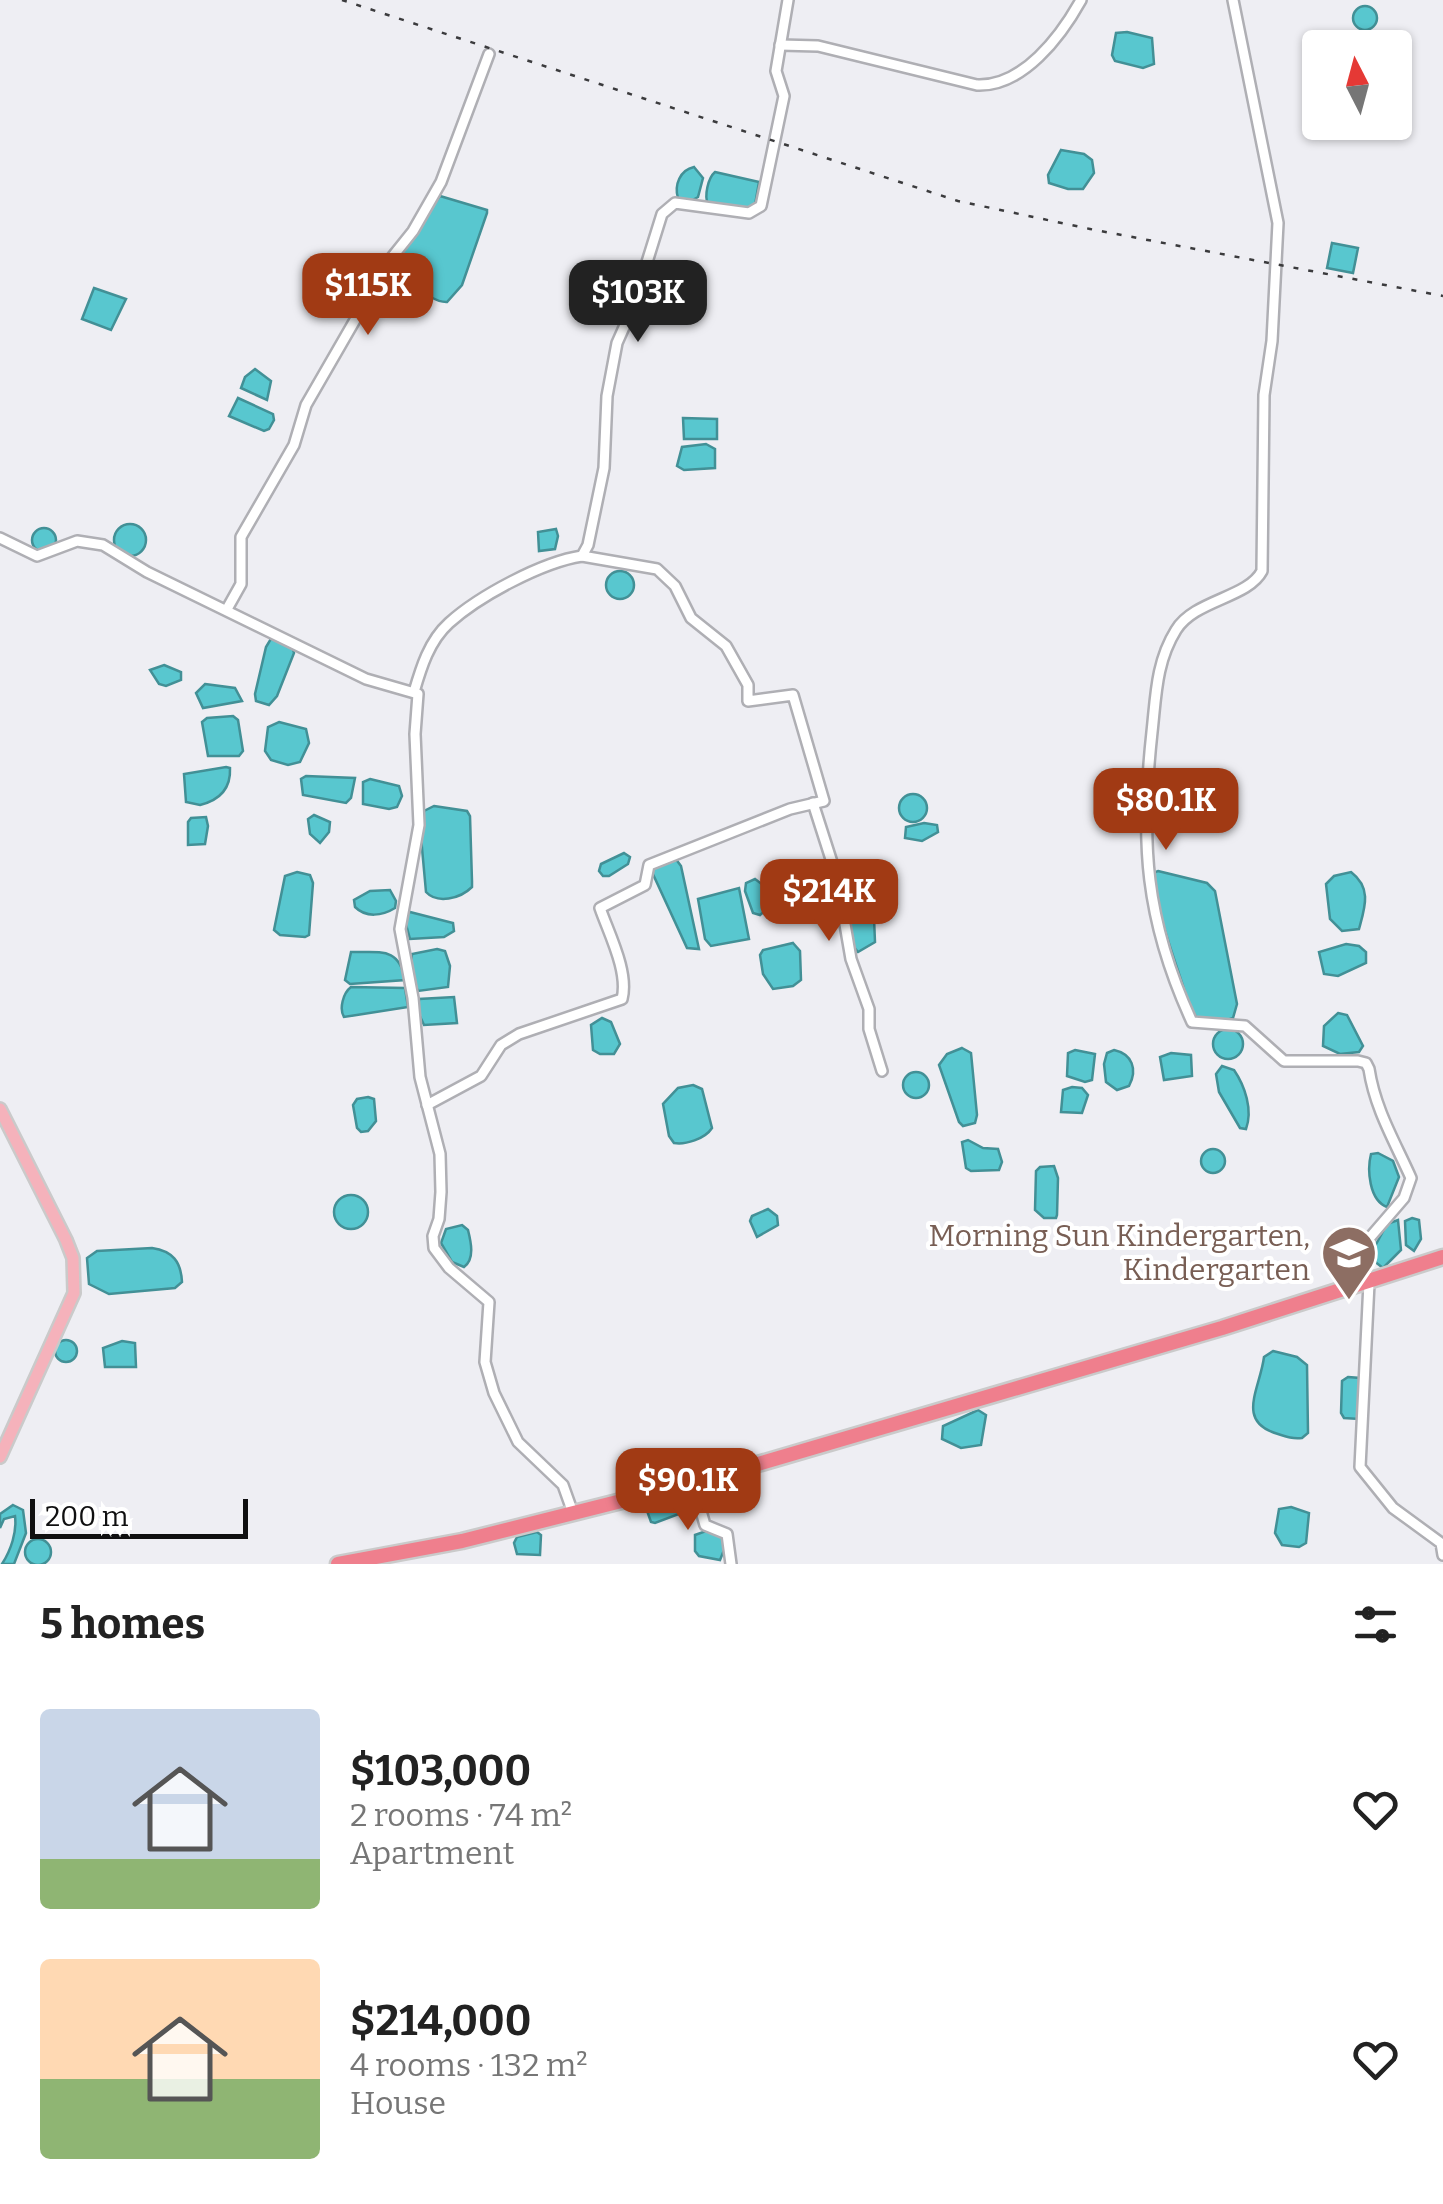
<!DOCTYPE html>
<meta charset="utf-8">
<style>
:root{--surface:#fff;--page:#f2f2f2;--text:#222;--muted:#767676;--accent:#a13a14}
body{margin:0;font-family:Bitter,serif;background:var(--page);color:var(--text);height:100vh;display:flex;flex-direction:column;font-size:38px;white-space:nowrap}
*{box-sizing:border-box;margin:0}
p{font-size:32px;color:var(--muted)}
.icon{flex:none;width:55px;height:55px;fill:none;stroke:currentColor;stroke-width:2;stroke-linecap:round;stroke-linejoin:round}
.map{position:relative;height:1564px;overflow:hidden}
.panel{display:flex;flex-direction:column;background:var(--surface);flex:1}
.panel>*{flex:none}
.needle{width:65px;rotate:354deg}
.fabs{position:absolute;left:1302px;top:30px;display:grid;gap:20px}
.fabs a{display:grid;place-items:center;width:110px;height:110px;border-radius:10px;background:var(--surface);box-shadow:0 2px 8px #0004;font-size:50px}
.scale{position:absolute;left:30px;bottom:25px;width:218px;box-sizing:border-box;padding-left:10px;border:5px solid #0f0f10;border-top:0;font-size:28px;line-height:35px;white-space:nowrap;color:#0f0f10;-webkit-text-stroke:8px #fff;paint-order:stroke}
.price{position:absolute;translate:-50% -85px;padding:0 22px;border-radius:20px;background:var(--accent);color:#fff;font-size:32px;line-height:65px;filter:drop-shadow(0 2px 5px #0008)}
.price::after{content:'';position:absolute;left:50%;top:60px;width:30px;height:22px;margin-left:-15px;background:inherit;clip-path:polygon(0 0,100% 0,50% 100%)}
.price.active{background:#222;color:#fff}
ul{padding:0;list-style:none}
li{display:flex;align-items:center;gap:30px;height:250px;padding:0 40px}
li span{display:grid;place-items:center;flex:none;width:280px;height:200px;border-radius:10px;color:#555}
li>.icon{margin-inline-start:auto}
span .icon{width:120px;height:120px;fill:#fffc;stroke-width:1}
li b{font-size:42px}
h2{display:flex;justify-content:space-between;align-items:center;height:120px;padding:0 40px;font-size:42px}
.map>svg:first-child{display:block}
.water{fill:#58c7cf;stroke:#429096;stroke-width:2.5}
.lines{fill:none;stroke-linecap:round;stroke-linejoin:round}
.minor-casing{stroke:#afafb4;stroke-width:14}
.major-casing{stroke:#cacaca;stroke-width:16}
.highway-casing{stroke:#cacaca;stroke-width:19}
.minor{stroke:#fff;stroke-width:9}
.major{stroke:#f5b2bb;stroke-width:11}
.highway{stroke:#ef7f8d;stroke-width:14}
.rail{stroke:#3b3b3d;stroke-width:2.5;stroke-dasharray:5 10;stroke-linecap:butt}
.labels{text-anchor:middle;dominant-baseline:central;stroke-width:8;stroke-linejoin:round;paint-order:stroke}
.education-label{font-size:30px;fill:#785e54;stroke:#fff;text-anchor:end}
</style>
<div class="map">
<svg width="1443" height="1564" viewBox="0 0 1443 1564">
<rect width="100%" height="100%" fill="#eeeef3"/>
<g class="water">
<circle cx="1365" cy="18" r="12"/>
<polygon points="1127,32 1152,38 1154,64 1143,68 1115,61 1112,55 1116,33"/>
<polygon points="1061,150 1084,154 1092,160 1094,173 1083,189 1068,189 1049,183 1048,175"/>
<path d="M694,167L703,178L698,197L691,201L678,198C674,185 680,170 694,167Z"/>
<path d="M715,172L759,182L755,205L748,209L708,204C704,196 708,178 715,172Z"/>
<path d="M440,196L487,210V213L462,285L447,302C428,303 397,271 403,251C404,245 434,204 440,196Z"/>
<polygon points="1332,243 1358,248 1353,273 1327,268"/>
<polygon points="94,288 126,299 111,330 82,319"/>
<polygon points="255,369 271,381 267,400 241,388 245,377"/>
<polygon points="238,398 273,414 274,420 269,429 264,431 229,416"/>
<polygon points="683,418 717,419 717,439 684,439"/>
<polygon points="706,444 715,449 715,468 684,470 677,466 682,447"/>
<circle cx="130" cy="540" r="16"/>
<circle cx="44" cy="540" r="12"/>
<polygon points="556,529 558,536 555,549 539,551 538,532"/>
<circle cx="620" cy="585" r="14"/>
<polygon points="272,637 292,646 294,653 277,696 269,705 256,701 255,694 266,647"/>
<polygon points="164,665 181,672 181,680 166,686 159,684 150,670"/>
<polygon points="205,684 235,688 242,701 203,708 196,693"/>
<polygon points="233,716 238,720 243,751 239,756 208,756 202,722 207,718"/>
<polygon points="279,722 306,729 309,743 300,762 288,765 271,760 265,751 268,727"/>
<path d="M226,767L230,768C231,789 220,800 200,805L186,802L184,774Z"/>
<polygon points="306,776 355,778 351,798 346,803 303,795 301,779"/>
<polygon points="370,779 399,786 402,796 397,807 389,809 363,804 363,782"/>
<circle cx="913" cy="808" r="14"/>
<path d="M434,806L467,811L470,816L472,881V887C460,899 437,904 426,892L421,837L424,811Z"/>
<polygon points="314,815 330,822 329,832 320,843 310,834 308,819"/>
<polygon points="206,817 208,826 205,844 188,845 188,822 191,818"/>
<polygon points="924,823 937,825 938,832 922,841 905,838 906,827"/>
<polygon points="624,853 630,857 628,864 609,876 603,876 599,871 601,864"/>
<polygon points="675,858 681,866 699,949 687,948 652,872 653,867"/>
<path d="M1158,871L1207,883L1215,891L1237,1004L1233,1018L1224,1021L1196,1017L1189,1005C1176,961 1157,918 1153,873Z"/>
<polygon points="297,872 310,875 313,883 309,935 305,937 280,935 274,930 285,876"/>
<path d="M1351,872C1372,888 1365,907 1359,929L1342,931L1330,919L1326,884L1334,876Z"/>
<polygon points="755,879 767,888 766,910 760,915 753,913 745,891 746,883"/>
<polygon points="739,888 749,939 711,946 705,939 698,899"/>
<path d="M390,890L396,901L395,908C382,916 366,918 355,907L354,900L370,891Z"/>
<path d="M864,908L874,918L875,942L858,952C850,945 847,923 851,912Z"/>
<polygon points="410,912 453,923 454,931 444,937 410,939 404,917"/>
<polygon points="793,943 800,951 801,980 793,986 773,989 763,974 760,955 763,950"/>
<polygon points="1346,944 1359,946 1366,952 1366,963 1338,976 1324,974 1319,952"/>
<polygon points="437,949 445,951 450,966 448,987 418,991 410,973 412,954"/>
<path d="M351,952C380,953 399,946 405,980L350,984L345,980Z"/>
<path d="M351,987L405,988L408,1007L344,1017C339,1009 343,993 351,987Z"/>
<polygon points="454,997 457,1023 424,1025 418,1012 419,999"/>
<polygon points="1338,1013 1347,1015 1363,1046 1359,1052 1340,1054 1323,1046 1324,1026"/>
<polygon points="602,1018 611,1022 620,1044 614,1054 600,1054 593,1050 591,1025"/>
<circle cx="1228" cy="1044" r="15"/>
<polygon points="962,1048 971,1053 977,1115 975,1123 963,1126 959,1122 939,1065 947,1054"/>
<polygon points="1075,1050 1095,1054 1092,1080 1085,1082 1067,1076 1068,1053"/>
<path d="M1114,1050C1132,1054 1138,1069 1129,1086L1117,1090L1106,1082L1104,1064L1107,1053Z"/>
<polygon points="1171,1053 1191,1055 1192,1076 1164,1080 1160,1057"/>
<path d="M1222,1066L1234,1070C1245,1086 1253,1110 1246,1129L1240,1128L1219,1092L1216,1074Z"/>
<circle cx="916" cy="1085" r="13"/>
<path d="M693,1085L702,1089L712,1128C705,1139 685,1145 674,1143L669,1136L663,1104L678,1088Z"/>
<polygon points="1072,1087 1082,1088 1088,1095 1082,1113 1061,1112 1063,1090"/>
<polygon points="368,1097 374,1099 376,1121 368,1131 361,1132 357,1128 353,1105 357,1099"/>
<polygon points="968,1140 983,1148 998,1149 1002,1162 999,1170 971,1171 966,1168 962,1142"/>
<circle cx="1213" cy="1161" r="12"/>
<path d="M1378,1153L1393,1161L1399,1177L1387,1207C1369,1200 1367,1170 1371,1154Z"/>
<polygon points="1054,1166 1058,1178 1057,1215 1056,1218 1044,1218 1035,1210 1036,1171 1040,1167"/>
<circle cx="351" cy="1212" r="17"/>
<polygon points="768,1209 777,1216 778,1225 757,1237 750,1221 752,1216"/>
<polygon points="1412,1218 1419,1220 1421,1239 1414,1251 1406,1245 1405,1221"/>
<polygon points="1398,1220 1401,1250 1383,1268 1374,1261 1374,1248 1387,1224"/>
<path d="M462,1225L468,1230C471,1242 475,1259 464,1267L452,1262L441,1243L446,1229Z"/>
<path d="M152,1248C173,1251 181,1262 182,1282L175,1288L109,1294L89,1284L87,1258L97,1251Z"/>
<circle cx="66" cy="1351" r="11"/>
<polygon points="122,1341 135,1343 136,1367 105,1367 103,1348"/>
<path d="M1273,1351L1297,1357L1307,1365L1308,1433L1302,1438C1293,1439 1287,1437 1278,1434C1235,1422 1260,1389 1264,1357Z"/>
<polygon points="1348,1377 1360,1378 1359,1419 1344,1418 1341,1413 1342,1381"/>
<polygon points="978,1410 986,1415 981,1445 961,1448 942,1439 943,1426"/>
<polygon points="685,1491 694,1495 695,1508 655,1523 651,1522 646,1508 648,1500"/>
<path d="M13,1505L23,1510L26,1533L14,1564H2C11,1550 17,1532 15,1516L4,1519L0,1528V1514Z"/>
<polygon points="1291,1507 1309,1513 1306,1543 1299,1547 1282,1545 1275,1533 1279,1509"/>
<polygon points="706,1531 722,1537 726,1545 720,1560 699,1556 695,1551 695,1535"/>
<polygon points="537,1532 541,1535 540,1555 517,1554 514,1543 517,1537"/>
<circle cx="38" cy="1552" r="13"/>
</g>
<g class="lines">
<g class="minor-casing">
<g id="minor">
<path d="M1233,0L1278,223L1272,341L1264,395L1262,571C1248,598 1194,600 1176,630C1156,662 1156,696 1152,732C1140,842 1145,920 1192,1022L1245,1026L1284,1061H1358L1366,1063L1369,1069C1375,1109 1395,1142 1411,1178L1404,1198L1360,1249L1369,1283L1360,1467L1393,1508L1441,1543L1443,1555"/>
<path d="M780,45L818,46L977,85C1023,87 1061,36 1081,0"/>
<polyline points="0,538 37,556 77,541 103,545 147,572 366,679 418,694 415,734 419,825 400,929 413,998 420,1077 440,1154 441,1192 439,1219 433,1236 434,1248 449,1268 489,1302 485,1362 494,1393 518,1442 563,1485 573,1513"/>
<polyline points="227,609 241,584 241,537 294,445 306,405 389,261 413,231 441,182 489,54"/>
<path d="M414,692C421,668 429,641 449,623C479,596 542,562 582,556L588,545L604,468L607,396L617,343L633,307L662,214L675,203L749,213L761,206L784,96L776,71L788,0"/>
<polyline points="813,803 837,878 851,959 869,1009 869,1029 882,1071"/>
<path d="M427,1105L481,1076L501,1045L519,1034L622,999C629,972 609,934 600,908L645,885L649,865L790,809L824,801L793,695L748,701V685L726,646L691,618L675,586L657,569L582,556"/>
<polyline points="693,1483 705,1525 727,1534 731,1564"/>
</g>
</g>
<g class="major-casing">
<polyline id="major" points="0,1109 66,1240 73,1258 74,1293 0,1457"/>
</g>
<g class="highway-casing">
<polyline id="highway" points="338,1564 462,1541 693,1483 1222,1328 1443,1257"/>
</g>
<use href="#minor" class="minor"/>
<use href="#major" class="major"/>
<use href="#highway" class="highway"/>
<polyline class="rail" points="342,0 958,201 1090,229 1443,296"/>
</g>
<defs>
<g id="school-pin" transform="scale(2.875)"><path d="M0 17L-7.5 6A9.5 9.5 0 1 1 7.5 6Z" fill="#8d6e63" stroke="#fff"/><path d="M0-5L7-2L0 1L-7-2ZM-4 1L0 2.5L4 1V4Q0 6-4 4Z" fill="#fff"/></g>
</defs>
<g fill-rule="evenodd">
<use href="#school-pin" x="1349" y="1253"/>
</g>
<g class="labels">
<g class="education-label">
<text x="1310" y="1236">Morning Sun Kindergarten,<tspan x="1310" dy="34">Kindergarten</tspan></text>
</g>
</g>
</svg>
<div class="fabs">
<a><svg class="needle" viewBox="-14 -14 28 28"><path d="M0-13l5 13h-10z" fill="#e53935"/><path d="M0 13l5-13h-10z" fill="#767676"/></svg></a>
</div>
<div class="scale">200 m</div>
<b class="price" style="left:368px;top:338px">$115K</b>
<b class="price active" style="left:638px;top:345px">$103K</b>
<b class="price" style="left:1166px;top:853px">$80.1K</b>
<b class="price" style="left:829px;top:944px">$214K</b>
<b class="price" style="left:688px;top:1533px">$90.1K</b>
</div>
<section class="panel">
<h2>5 homes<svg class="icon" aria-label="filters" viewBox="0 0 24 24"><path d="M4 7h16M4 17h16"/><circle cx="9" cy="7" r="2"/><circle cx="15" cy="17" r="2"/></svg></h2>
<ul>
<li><span style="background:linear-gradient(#c9d6e8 75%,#8fb573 0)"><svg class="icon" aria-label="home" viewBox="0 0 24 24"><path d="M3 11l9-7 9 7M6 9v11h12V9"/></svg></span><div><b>$103,000</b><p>2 rooms · 74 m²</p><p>Apartment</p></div><svg class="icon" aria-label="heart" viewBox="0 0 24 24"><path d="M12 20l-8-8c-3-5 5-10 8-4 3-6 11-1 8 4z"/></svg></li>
<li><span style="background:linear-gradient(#ffd9b3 60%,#8fb573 0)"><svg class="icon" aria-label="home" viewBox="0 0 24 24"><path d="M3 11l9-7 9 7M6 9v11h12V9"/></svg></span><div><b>$214,000</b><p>4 rooms · 132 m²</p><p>House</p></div><svg class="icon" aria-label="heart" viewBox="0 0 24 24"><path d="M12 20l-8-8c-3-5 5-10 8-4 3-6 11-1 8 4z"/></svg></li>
</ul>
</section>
